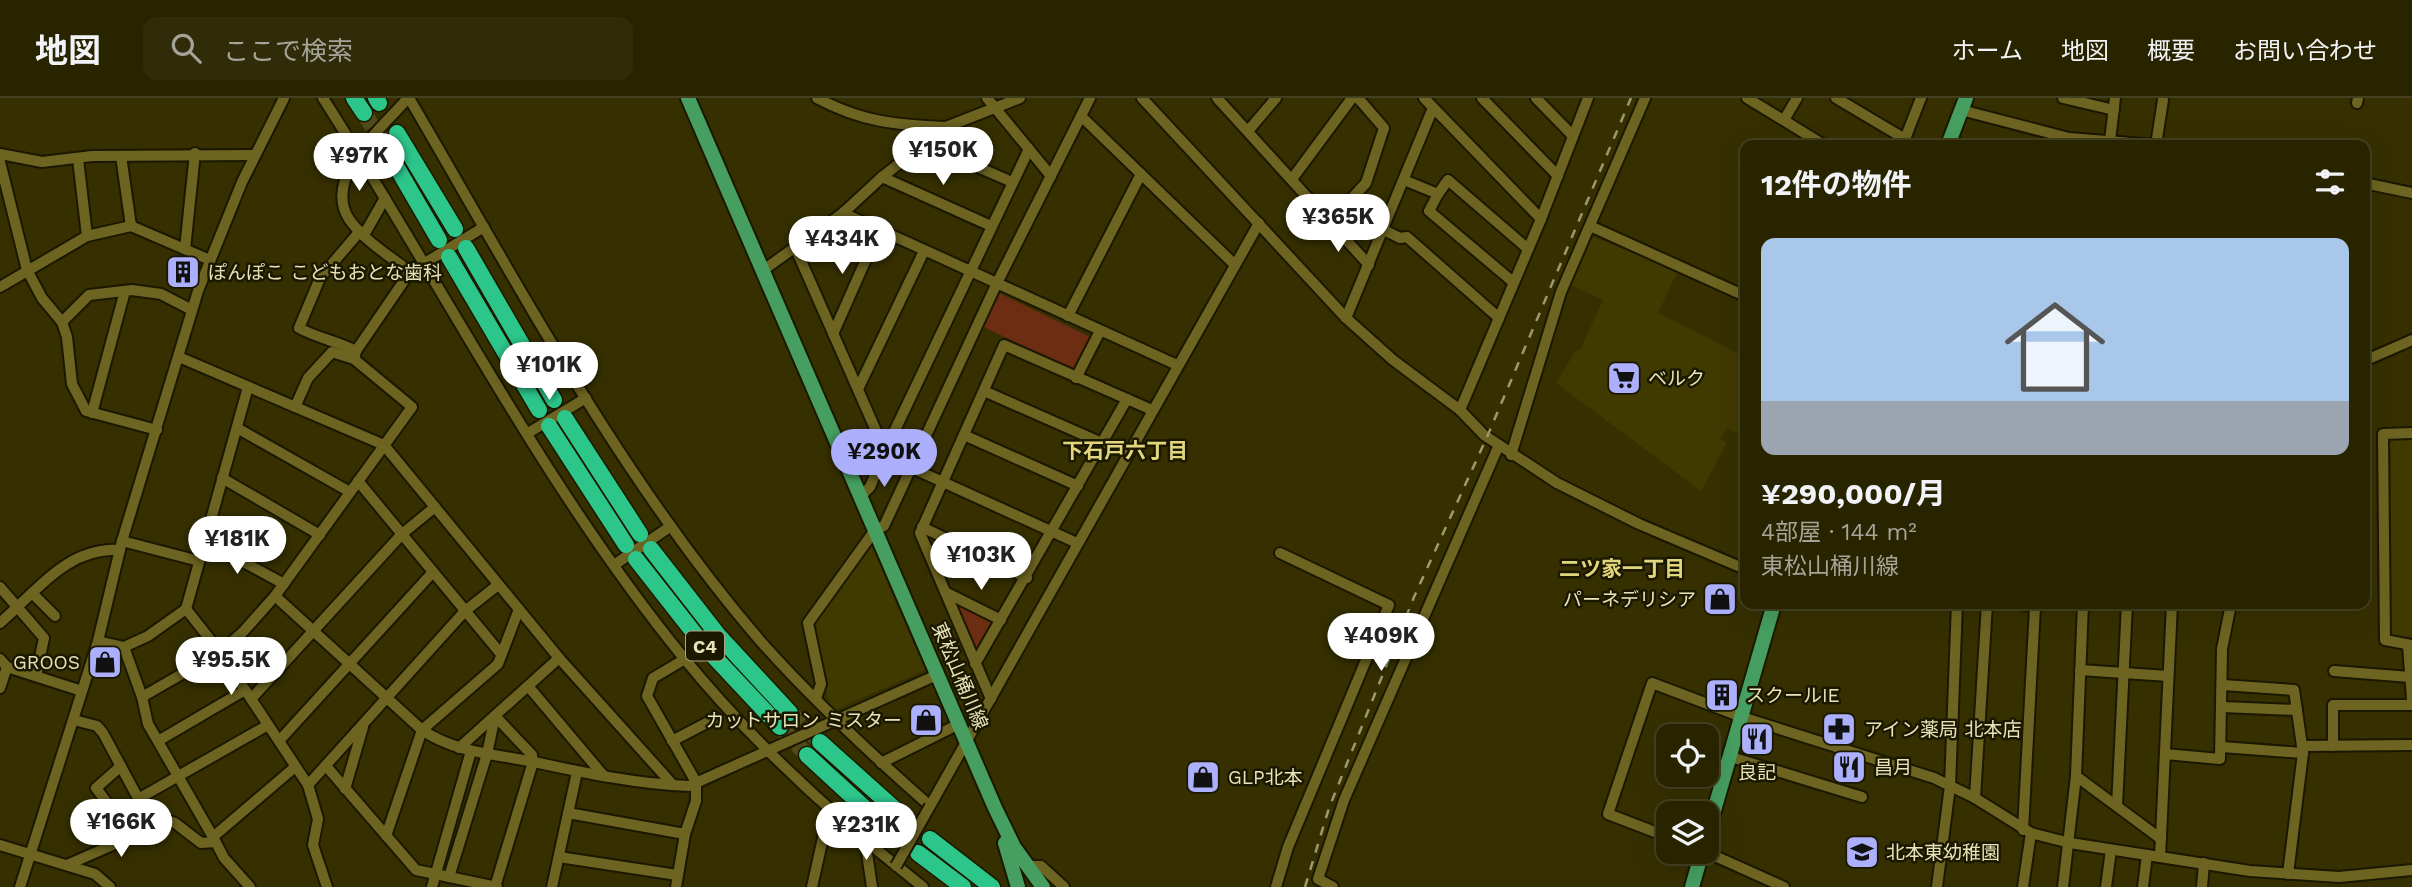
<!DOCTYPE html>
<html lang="ja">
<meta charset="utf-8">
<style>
:root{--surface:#282400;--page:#302c0a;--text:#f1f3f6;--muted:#a5a499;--line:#444122;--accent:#acaffb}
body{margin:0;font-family:"Work Sans","Noto Sans JP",sans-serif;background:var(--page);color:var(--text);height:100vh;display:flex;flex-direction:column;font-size:26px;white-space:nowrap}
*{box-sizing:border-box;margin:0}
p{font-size:23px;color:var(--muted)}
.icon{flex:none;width:38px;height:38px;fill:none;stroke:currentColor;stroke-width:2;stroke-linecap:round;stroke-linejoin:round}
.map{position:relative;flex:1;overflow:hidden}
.panel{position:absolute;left:1740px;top:42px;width:630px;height:469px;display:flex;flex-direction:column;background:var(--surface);border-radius:14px;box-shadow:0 7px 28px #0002,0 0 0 2px var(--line)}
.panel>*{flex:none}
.buttons{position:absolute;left:1656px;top:626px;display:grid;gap:14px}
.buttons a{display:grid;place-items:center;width:63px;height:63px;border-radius:14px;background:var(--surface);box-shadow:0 7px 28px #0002,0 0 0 2px var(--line);font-size:35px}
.price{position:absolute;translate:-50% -60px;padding:0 16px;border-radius:24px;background:#fff;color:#222;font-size:23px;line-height:46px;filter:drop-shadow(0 2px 4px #0008)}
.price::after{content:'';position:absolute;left:50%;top:42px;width:21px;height:16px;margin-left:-10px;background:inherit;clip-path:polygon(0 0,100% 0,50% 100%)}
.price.active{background:var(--accent);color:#111}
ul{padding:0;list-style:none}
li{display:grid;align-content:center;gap:14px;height:371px;padding:0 21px}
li+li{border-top:2px solid var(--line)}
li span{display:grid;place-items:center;height:217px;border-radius:14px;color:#555}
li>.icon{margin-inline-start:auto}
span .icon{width:126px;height:126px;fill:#fffc;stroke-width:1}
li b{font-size:30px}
h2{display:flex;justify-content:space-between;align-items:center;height:84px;padding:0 21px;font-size:30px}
header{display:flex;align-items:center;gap:42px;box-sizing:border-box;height:98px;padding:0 35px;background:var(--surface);border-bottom:2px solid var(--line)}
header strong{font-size:33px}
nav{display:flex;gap:38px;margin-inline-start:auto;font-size:24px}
.search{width:490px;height:63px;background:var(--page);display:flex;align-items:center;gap:18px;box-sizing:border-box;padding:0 24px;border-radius:14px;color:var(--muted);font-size:26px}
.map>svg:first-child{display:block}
.built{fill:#403900}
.green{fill:#6c2d13}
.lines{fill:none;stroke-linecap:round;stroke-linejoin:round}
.highway-tunnel{stroke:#514b1c;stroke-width:16;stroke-dasharray:16 8;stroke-linecap:butt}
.minor-casing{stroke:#1b1800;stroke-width:14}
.major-casing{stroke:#1b1800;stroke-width:18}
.highway-casing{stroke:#1b1800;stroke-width:19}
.minor{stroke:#6d6421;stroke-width:10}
.major{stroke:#469f61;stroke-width:14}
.highway{stroke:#2cc68b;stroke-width:16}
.rail{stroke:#9e996c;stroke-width:2.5;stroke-dasharray:9 9;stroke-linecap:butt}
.minor-bridge-casing{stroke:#1b1800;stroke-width:14;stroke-linecap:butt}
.minor-bridge{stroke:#6d6421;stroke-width:10}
.labels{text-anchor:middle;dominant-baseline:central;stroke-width:5;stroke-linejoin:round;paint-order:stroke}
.shield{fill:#1b1800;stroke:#aaa581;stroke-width:2}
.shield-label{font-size:18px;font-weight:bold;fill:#e7e2b8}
.poi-label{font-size:19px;fill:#e7e2b8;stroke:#1b1800;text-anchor:start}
.street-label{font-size:19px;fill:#e7e2b8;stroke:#1b1800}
.neighbourhood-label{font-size:21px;font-weight:bold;fill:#e1d57d;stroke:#1b1800}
</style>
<header>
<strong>地図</strong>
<div class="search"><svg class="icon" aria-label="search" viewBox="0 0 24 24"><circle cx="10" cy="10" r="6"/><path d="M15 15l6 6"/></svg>ここで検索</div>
<nav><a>ホーム</a><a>地図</a><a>概要</a><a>お問い合わせ</a></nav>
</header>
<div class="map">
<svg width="2412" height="789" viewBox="0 0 2412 789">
<rect width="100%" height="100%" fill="#363000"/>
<g class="built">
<polygon points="1594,139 1678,173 1658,215 1745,259 1745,328 1737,335 1727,330 1720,341 1727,345 1701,393 1556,285 1576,252 1580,252 1603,202 1570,187 1590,141"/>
<polygon points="2388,341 2412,341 2412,539 2389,538"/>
<polygon points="870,444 925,572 831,614 811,527"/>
</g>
<g class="green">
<polygon points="999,195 1090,239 1072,272 982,228"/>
<polygon points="959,506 993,522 995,526 979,553 975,553 956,509"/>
</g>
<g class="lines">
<g class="highway-tunnel">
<polyline points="364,15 382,44"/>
<polyline points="790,615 820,644"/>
<polyline points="780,629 807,657"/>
</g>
<g class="minor-casing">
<g id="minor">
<path d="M323,0C442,186 543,387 683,559C754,646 835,720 923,789"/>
<path d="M408,0C383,29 322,79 349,121C363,142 390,158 410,174"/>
<path d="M409,0C518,186 621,382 763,546C815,604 872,657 930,708L1259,125"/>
<path d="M817,0C862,24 896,27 946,29"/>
<polyline points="987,0 1051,78"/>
<polyline points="1142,0 1346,220 1393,262 1460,312 1484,337 1557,385 1639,426 1745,471"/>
<polyline points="1217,0 1369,167"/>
<polyline points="1424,0 1541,121"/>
<polyline points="1482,0 1558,78"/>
<polyline points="1536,0 1573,38"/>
<polyline points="1747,0 1824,47"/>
<polyline points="1836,0 1905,41 1921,0"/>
<polyline points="2063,0 2114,12"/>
<polyline points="2357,5 2358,0"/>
<polyline points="1961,12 2069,40 2156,47"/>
<polyline points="1081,18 1235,167"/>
<polyline points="1784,22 1797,0"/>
<polyline points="1248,33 1276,0"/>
<polyline points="2110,43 2115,0"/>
<polyline points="925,46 1012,84"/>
<polyline points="2156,47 2163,2"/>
<polyline points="1029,51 885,353 912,370 1077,445"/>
<polyline points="0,56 42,64 92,58 255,57"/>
<polyline points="121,58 131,128"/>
<polyline points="78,61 87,138"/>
<polyline points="0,64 27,172 42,200 62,224 67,239 72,286 86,313 157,332"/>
<polyline points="882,79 991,128"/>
<polyline points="1292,81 1352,0"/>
<polyline points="1404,82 1438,96 1448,82 1528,151"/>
<polyline points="2364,85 2412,95"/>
<polyline points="1438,96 1429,113 1513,184"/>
<polyline points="843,115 1177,267"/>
<polyline points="1330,124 1366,85 1384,30 1358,0"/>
<polyline points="1590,128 1745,198"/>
<polyline points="1384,132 1400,140 1407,139 1499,220"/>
<polyline points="364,137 385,100"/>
<polyline points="795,149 885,353 870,389 860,399"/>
<polyline points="185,151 195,55"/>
<polyline points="762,173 843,115 882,79 946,29 1020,0"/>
<polyline points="0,189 87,138 131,128 210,162"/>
<polyline points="1068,218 1141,76"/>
<polyline points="1346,220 1433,10"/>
<polyline points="62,224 89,197 132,192 161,196 192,212"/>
<polyline points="833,236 879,132"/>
<path d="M356,253C337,243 317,240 299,230L320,180L360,133"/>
<polyline points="179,259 384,347 559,560 673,687"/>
<polyline points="2364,263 2412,242"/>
<polyline points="1076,280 1100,233"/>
<polyline points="858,291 924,153"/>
<polyline points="984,293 1102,345"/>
<polyline points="295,309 308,280 332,254 354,261"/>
<polyline points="1460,312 1541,121 1588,0"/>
<polyline points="92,315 125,193"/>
<polyline points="237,330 350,394"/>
<polyline points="528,335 586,300"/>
<polyline points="2412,335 2383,336 2385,542 2412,547"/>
<polyline points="964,337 1078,388"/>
<polyline points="1511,357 1561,194 1645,0"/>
<polyline points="222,380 320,437"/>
<polyline points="358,383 501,556"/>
<polyline points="922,429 1027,480"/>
<polyline points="122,443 199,463"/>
<polyline points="205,443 284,486"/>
<polyline points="614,467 671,428"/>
<polyline points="0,489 44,540 36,578"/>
<polyline points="32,495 55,518"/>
<polyline points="947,495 1001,522"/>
<path d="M275,498L422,632C456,655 495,656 534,664C585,675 637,686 689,688L939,576"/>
<polyline points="2020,506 2035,509 2023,732"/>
<polyline points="2083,506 2076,678 2161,741"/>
<polyline points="186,511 220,554 308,687 318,721 313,747 327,789"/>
<path d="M0,525C37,493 67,449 120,452"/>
<polyline points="98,543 124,549 148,538 186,511 248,289"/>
<polyline points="2408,547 2412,602"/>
<polyline points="124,549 142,599 148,626 213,739"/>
<polyline points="0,561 7,569 82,593"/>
<polyline points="975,566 1127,301"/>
<polyline points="2080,572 2168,578"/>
<polyline points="2334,573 2410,579"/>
<polyline points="2223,587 2294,592 2303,655 2288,776"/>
<polyline points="528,588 603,677"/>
<polyline points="0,590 7,569"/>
<polyline points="142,599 220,554 243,534 275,498 412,309 354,261 356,253 410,174 484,129"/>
<polyline points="816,600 821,586 808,525 875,432 884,428 996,187 1090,0"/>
<polyline points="251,601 402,436 435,409"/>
<polyline points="991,601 920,435 1004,247 1152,312"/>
<polyline points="2222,609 2297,612"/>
<polyline points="74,622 97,628 103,635 146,715 175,725 201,745 215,744"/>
<polyline points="158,643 245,592"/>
<polyline points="279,643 433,474"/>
<polyline points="672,643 716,620"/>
<polyline points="2302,648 2412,647"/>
<polyline points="2333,648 2333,607 2412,607"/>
<polyline points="2222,649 2303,655"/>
<polyline points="459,650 559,560"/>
<polyline points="2165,656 2220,661 2222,551 2231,506"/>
<polyline points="1731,659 1862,699"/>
<polyline points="881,665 959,626"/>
<polyline points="121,668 96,690 129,734"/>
<polyline points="326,668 416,772 497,789"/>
<polyline points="308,687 465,513 498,487"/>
<polyline points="345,691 363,629"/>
<polyline points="1975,700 1987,506"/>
<polyline points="138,701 268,627"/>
<polyline points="2117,708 2127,506"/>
<polyline points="568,715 685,736"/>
<polyline points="386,738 422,632 498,566 519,511"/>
<polyline points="1668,739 1608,716 1652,585 1742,619 1934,680 1975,700 2031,735 2070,745 2250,773 2339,779 2412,772"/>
<polyline points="865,742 872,789"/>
<polyline points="0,747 95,776 110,789"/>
<polyline points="1706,754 1784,789"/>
<polyline points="559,759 677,777"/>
<polyline points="2160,759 2172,506"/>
<polyline points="67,767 117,745 146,715"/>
<polyline points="1027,768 1041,768 1064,789"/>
<polyline points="449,779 487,656 495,618"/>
<polyline points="20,789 98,543 122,443 198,193 242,84 284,0"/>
<polyline points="250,789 224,760 213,739 295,669"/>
<polyline points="432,789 471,653"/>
<polyline points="495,789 533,664 532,657 495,618"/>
<polyline points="552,789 577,674"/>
<polyline points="676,789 685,736 696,703 696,684 647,598 653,580 685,561"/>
<polyline points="812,789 829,713"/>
<polyline points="1276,789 1288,749 1389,507 1280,455"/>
<polyline points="1333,789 1318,781 1344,702 1499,347"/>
<polyline points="1937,789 1950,688 1957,506"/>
<polyline points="2023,789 2031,735"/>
<polyline points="2063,789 2076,678"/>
<polyline points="2106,789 2111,752"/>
<polyline points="2143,789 2147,757"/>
<polyline points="2202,789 2204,765"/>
</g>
</g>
<g class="major-casing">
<g id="major">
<polyline points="688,0 995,710 1014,749 1043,789"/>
<polyline points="1948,47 1966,0"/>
<polyline points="1706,740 1774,506"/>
<polyline points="1005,745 1018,789"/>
<polyline points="1692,789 1702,754"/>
</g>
</g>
<g class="highway-casing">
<g id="highway">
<polyline points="354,0 364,15"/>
<polyline points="376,0 379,5"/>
<polyline points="397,35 455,131"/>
<polyline points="382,44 439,142"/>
<polyline points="466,150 554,302"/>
<polyline points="449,159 539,312"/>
<polyline points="565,320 640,436"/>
<polyline points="549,328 626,447"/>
<polyline points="651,451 718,537 790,615"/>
<polyline points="636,461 705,549 780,629"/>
<polyline points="820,644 907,722"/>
<polyline points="807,657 894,737"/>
<polyline points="930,741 992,789"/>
<polyline points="918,755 963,789"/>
</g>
</g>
<use href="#minor" class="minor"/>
<use href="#major" class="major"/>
<use href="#highway" class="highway"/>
<polyline class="rail" points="1305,789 1329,710 1414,499 1487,339 1631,0"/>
<g class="minor-bridge-casing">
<polyline id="minor-bridge" points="896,768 930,708"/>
</g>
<use href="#minor-bridge" class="minor-bridge"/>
</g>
<defs>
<g id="building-square" transform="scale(1.75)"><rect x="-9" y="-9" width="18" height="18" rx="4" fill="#acaffb" stroke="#1b1800"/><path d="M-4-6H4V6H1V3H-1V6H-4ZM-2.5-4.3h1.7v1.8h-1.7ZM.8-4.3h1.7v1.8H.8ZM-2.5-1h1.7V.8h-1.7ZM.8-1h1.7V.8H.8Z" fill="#111"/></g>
<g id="supermarket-square" transform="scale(1.75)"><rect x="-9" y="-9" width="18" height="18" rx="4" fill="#acaffb" stroke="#1b1800"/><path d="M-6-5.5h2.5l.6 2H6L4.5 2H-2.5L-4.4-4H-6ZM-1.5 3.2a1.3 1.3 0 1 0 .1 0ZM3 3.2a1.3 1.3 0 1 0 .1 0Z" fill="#111"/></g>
<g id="shop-square" transform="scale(1.75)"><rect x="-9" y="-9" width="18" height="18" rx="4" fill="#acaffb" stroke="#1b1800"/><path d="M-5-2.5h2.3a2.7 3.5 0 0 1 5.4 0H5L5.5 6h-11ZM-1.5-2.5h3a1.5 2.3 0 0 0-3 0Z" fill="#111"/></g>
<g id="pharmacy-square" transform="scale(1.75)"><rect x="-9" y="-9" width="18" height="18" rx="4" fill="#acaffb" stroke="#1b1800"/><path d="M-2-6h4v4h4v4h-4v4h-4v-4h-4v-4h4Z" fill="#111"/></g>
<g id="restaurant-square" transform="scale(1.75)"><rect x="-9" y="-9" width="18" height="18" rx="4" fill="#acaffb" stroke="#1b1800"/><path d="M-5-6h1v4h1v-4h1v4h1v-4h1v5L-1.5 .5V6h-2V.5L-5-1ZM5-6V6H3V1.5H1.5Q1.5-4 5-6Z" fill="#111"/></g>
<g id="school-square" transform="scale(1.75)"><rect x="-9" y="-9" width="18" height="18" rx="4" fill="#acaffb" stroke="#1b1800"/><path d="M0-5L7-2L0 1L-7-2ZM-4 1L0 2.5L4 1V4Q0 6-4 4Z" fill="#111"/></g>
</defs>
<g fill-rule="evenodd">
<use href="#building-square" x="183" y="174"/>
<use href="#supermarket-square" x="1624" y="280"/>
<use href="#shop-square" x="1720" y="501"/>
<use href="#shop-square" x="105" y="564"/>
<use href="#building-square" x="1722" y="597"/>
<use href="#shop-square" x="926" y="622"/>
<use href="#pharmacy-square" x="1839" y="631"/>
<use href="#restaurant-square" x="1757" y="641"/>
<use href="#restaurant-square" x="1849" y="669"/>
<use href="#shop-square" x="1203" y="679"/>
<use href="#school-square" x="1862" y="754"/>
</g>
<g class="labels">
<rect class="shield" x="686" y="533.5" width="38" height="29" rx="5"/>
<g class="shield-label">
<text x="705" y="548">C4</text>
</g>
<g class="poi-label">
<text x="208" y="174">ぽんぽこ こどもおとな歯科</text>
<text x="1648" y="280">ベルク</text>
<text x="1696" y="501" text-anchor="end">パーネデリシア</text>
<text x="80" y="564" text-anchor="end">GROOS</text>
<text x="1746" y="597">スクールIE</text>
<text x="902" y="622" text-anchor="end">カットサロン ミスター</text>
<text x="1864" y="631">アイン薬局 北本店</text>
<text x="1874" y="669">昌月</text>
<text x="1757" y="674" text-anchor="middle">良記</text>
<text x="1228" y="679">GLP北本</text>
<text x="1886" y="754">北本東幼稚園</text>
</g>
<g class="street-label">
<text transform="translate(960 578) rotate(67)">東松山桶川線</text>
</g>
<g class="neighbourhood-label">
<text x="1125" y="352">下石戸六丁目</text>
<text x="1622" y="470">二ツ家一丁目</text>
</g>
</g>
</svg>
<div class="buttons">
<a><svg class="icon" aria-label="locate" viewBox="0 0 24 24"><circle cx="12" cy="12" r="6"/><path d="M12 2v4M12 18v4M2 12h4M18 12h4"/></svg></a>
<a><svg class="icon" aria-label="layers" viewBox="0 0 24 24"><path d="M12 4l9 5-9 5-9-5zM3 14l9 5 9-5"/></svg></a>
</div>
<b class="price" style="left:943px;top:89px">¥150K</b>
<b class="price" style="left:359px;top:95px">¥97K</b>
<b class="price" style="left:1338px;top:156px">¥365K</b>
<b class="price" style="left:842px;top:178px">¥434K</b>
<b class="price" style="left:549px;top:304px">¥101K</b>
<b class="price active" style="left:884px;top:391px">¥290K</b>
<b class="price" style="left:237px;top:478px">¥181K</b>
<b class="price" style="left:981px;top:494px">¥103K</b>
<b class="price" style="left:1381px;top:575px">¥409K</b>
<b class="price" style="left:231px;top:599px">¥95.5K</b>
<b class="price" style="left:121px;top:761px">¥166K</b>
<b class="price" style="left:866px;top:764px">¥231K</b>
<section class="panel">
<h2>12件の物件<svg class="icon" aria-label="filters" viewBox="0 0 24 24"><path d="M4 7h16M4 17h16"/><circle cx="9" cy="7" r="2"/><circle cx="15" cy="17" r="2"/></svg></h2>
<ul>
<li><span style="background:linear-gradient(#a9c7e8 75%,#9aa5b1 0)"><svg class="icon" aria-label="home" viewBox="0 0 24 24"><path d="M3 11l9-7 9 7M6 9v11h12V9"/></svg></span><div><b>¥290,000/月</b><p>4部屋 · 144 m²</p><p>東松山桶川線</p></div></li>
</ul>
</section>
</div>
